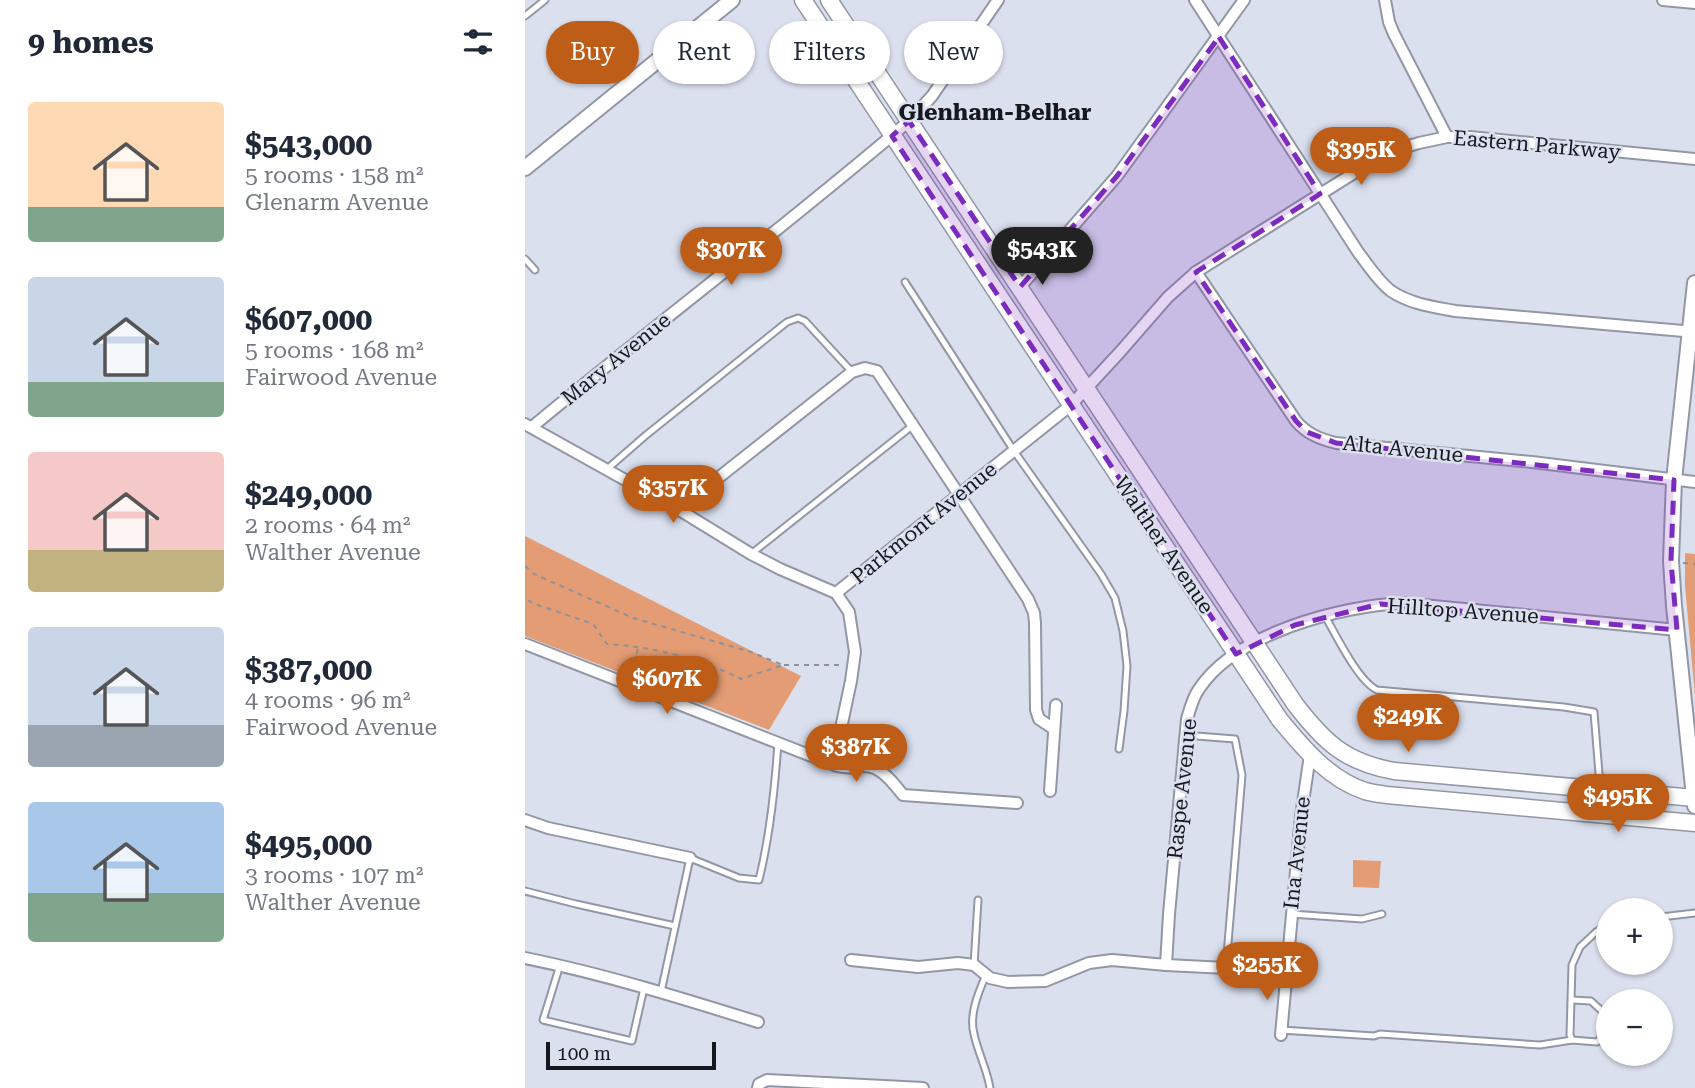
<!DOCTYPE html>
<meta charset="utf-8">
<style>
:root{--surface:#fff;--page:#f6f6f7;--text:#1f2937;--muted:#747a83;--accent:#bd5d17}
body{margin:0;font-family:"Roboto Serif",serif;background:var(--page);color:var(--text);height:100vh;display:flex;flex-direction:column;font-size:26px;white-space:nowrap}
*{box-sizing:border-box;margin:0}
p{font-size:23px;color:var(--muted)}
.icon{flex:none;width:38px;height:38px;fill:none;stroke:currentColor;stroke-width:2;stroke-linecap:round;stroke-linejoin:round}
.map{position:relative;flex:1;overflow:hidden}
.panel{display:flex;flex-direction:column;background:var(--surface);width:525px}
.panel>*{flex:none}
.hud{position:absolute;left:21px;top:21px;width:665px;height:63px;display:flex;gap:14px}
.controls{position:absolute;left:1071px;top:898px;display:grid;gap:14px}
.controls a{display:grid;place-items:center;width:77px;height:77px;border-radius:50%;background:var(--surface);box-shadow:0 2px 5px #0004;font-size:35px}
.scale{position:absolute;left:21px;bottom:18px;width:170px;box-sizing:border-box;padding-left:7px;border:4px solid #16181d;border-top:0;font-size:19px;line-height:24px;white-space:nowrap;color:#16181d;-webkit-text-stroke:5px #dbe0ef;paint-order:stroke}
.price{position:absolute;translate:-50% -60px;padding:0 16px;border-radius:24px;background:var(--accent);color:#fff;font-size:23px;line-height:46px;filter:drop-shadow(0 2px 4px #0008)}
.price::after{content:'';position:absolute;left:50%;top:42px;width:21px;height:16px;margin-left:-10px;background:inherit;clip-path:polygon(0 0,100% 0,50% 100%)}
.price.current{background:#222;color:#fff}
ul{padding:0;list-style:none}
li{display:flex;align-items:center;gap:21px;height:175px;padding:0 28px}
li span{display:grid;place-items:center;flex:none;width:196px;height:140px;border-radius:7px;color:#555}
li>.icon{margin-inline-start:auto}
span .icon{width:84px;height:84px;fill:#fffc;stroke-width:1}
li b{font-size:30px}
h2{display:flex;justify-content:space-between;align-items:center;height:84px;padding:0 28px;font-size:30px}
.chip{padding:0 24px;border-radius:32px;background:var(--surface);box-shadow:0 2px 5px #0004;font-size:24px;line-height:63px}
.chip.current{background:var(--accent);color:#fff}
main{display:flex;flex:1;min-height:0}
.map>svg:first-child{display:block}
.green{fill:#e39c73}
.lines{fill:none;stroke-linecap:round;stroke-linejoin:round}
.service-casing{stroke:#9297a5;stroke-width:9}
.minor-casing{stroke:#9297a5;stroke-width:14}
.tertiary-casing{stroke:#9297a5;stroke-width:18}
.secondary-casing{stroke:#9297a5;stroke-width:19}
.path{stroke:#8e929d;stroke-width:2;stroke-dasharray:5 5;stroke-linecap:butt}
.service{stroke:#fff;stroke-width:5}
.minor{stroke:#fff;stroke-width:10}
.tertiary{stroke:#fff;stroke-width:14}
.secondary{stroke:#fff;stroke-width:16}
.marked{fill:#7b2cbf;fill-opacity:0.2;stroke:#7b2cbf;stroke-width:5;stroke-dasharray:14 9;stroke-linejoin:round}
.labels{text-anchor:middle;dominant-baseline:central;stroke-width:5;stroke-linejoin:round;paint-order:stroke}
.street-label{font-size:21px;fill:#16181d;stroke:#dbe0ef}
.neighbourhood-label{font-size:23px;font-weight:bold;fill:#16181d;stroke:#dbe0ef}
</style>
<main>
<section class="panel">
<h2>9 homes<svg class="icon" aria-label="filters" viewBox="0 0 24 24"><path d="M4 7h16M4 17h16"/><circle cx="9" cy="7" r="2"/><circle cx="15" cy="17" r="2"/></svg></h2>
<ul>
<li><span style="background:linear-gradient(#ffd9b3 75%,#7fa58c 0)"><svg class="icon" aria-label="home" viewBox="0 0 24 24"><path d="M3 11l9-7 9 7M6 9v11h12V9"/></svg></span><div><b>$543,000</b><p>5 rooms · 158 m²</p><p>Glenarm Avenue</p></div></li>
<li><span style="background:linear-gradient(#c9d6e8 75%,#7fa58c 0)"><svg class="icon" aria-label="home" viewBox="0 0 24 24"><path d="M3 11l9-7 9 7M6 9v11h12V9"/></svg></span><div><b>$607,000</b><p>5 rooms · 168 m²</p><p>Fairwood Avenue</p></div></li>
<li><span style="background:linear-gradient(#f6c9c9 70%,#c2b280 0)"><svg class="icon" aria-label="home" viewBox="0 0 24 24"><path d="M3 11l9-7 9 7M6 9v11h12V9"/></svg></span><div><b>$249,000</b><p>2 rooms · 64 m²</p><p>Walther Avenue</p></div></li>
<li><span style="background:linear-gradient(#c9d6e8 70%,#9aa5b1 0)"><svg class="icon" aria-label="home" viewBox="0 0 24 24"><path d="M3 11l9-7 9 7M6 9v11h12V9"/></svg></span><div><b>$387,000</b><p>4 rooms · 96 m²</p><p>Fairwood Avenue</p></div></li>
<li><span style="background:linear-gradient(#a9c7e8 65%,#7fa58c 0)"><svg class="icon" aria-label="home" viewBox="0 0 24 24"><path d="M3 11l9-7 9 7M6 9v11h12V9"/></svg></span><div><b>$495,000</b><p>3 rooms · 107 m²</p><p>Walther Avenue</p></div></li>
</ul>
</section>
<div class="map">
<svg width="1170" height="1088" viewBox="0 0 1170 1088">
<rect width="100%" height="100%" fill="#dbe0ef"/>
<g class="green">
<polygon points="0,536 276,676 244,730 0,636"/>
<polygon points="1160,553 1170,554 1170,696 1160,586"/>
<polygon points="828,860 856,861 854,888 828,887"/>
</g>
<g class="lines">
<g class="service-casing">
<g id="service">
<polyline points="0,16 20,0"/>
<polyline points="0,259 10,270"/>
<polyline points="380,282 489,451 576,574 590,598 598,631 602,666 599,711 594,749"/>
<polyline points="81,470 120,436 262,322 273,318 280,321 327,372"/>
<polyline points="226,554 387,426"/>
<path d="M800,616C811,635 833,681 852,690L1039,707L1069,712L1075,786"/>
<polyline points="659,735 710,739 717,775 701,967"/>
<polyline points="0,891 51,904 150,926"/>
<polyline points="766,914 837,919 857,914"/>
<polyline points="1136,917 1170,913"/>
<polyline points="35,965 18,1020 107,1041 119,988"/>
<polyline points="449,965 453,900"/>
<path d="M461,975C453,993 444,1015 449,1034C453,1053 462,1069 465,1088"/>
<path d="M136,992L165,858L214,878L234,880C245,835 250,788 253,742"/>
<polyline points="756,1030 849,1036 855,1034 1015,1045 1047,1040 1072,1042 1076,1038 1079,1013 1066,1001 1047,1000"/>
<polyline points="1047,1040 1045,1035 1047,965 1055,947 1071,932 1083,924"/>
</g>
</g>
<g class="minor-casing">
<g id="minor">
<path d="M670,0L833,252C843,265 853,281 866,291C885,304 909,307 930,311L1170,332"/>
<polyline points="860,0 864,22 869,34 922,137"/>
<polyline points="1138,0 1170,3"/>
<path d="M671,272L771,421C782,434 795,439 811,443L1007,462L1170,482"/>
<polyline points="495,287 592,176 719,0"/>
<path d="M0,424L156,511L226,554L255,569L311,593L324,612L330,652L326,681L312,747C304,748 300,751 295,758"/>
<path d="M7,427C131,324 261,226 384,121L407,96L473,0"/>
<polyline points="156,511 169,497 327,372 340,368 352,371 503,599 509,613 510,623 511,710 514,719 529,729"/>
<polyline points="311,593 546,405 595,352 643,297 671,272 829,173 870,150 894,143 922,137 945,137 1170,159"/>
<path d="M0,644L312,766C327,770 328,766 341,766C357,767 369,784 378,795L492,803"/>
<polyline points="525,791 531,705"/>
<polyline points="0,820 23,828 165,858"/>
<path d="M0,958C79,974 156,998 233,1022"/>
<polyline points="326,960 393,967 433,963 449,965 465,978 483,982 520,981 564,963 587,960 641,965 761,971"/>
<path d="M641,965L644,914L662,719C665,709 668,697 674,689C711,633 815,606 878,603L1152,630"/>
<polyline points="756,1035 776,816 785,755"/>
<polyline points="233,1088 234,1084 242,1080 398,1088"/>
</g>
</g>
<g class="tertiary-casing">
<g id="tertiary">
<polyline points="0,168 207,0"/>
<polyline points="1170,283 1149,480 1146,561 1149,606 1170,806"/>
</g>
</g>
<g class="secondary-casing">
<g id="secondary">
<path d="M278,0L755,720C778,748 805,780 840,791C847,793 855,794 862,795L1170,823"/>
<path d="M304,0L770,704C799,742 820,762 869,771L1170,798"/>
</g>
</g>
<g class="path">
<polyline points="1158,563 1170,564"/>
<path d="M0,566L9,574L108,618L226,652L258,665L216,679C174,658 129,647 82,644L68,624L7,603L0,598"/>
<polyline points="259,665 317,665"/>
<polyline points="106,673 113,648"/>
</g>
<use href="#service" class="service"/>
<use href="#minor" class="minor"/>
<use href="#tertiary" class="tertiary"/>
<use href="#secondary" class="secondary"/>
</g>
<path class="marked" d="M694,37L795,194L671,272L771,421L782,432L811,443L1149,480L1146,561L1152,630L855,604L770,625L711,654L367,136L384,121L495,287L592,176Z"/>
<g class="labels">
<g class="street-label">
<text transform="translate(1012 145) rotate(5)">Eastern Parkway</text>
<text transform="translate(91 359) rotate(-39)">Mary Avenue</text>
<text transform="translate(878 449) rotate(6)">Alta Avenue</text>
<text transform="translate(399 523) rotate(-39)">Parkmont Avenue</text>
<text transform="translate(639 545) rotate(56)">Walther Avenue</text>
<text transform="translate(938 611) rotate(4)">Hilltop Avenue</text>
<text transform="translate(657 789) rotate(-84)">Raspe Avenue</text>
<text transform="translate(772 853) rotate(-84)">Ina Avenue</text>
</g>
<g class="neighbourhood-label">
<text x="470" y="112">Glenham-Belhar</text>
</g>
</g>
</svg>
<div class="controls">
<a>+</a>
<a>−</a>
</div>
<div class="scale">100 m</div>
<b class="price" style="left:836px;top:187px">$395K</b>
<b class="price" style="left:206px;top:287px">$307K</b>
<b class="price current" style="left:517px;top:287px">$543K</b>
<b class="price" style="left:148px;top:525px">$357K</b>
<b class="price" style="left:142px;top:716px">$607K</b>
<b class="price" style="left:883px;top:754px">$249K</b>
<b class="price" style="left:331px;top:784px">$387K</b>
<b class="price" style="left:1093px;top:834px">$495K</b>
<b class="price" style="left:742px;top:1002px">$255K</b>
<div class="hud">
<a class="chip current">Buy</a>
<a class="chip">Rent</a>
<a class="chip">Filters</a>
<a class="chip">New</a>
</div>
</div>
</main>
